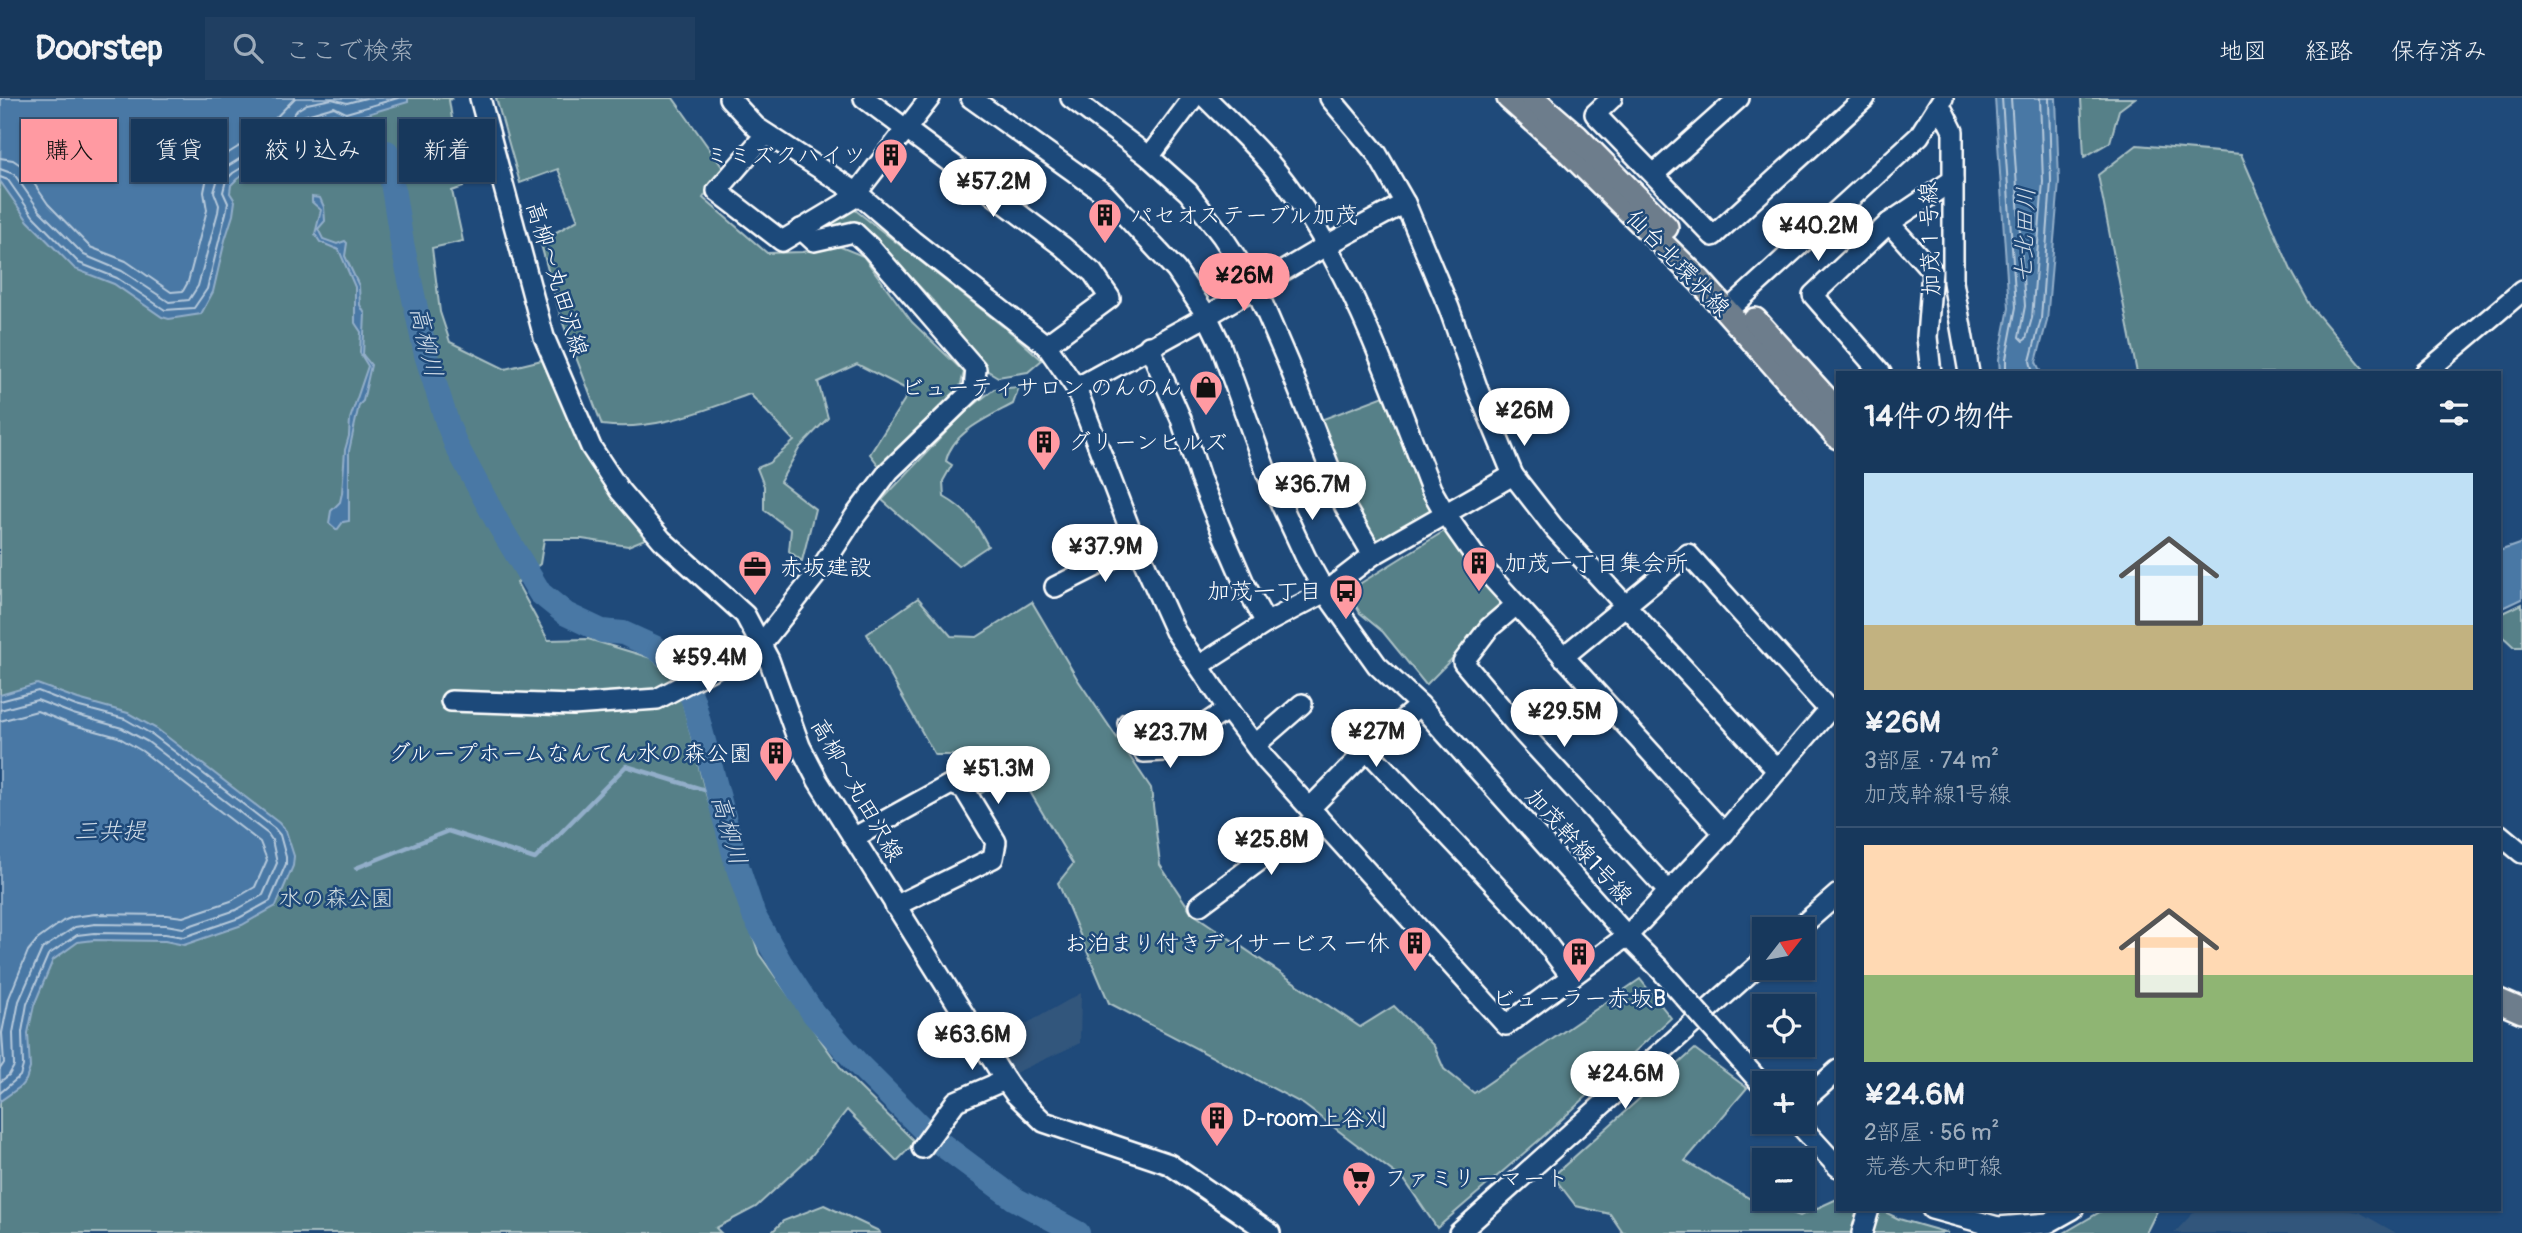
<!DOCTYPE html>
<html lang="ja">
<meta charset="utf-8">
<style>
:root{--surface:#17385c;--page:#203f62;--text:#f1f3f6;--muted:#9eacbb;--line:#365272;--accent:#ff9aa2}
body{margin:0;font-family:Pangolin,"Klee One",sans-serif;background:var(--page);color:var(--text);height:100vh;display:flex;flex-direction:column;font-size:26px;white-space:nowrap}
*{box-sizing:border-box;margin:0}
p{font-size:23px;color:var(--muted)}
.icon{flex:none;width:38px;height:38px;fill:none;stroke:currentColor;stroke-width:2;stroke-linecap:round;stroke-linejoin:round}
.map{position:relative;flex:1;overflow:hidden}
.details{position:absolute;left:1836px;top:273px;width:665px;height:840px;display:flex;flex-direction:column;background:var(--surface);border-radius:0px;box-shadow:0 2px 5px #0004,0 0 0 2px var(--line)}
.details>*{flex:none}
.guide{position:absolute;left:21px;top:21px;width:665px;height:63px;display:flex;gap:14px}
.needle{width:46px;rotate:59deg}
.controls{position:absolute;left:1752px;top:819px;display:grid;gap:14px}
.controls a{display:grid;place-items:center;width:63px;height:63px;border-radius:0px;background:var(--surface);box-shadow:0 2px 5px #0004,0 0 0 2px var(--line);font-size:35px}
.price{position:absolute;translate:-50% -60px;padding:0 16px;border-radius:24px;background:#fff;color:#222;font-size:23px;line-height:46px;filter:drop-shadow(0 2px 4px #0008)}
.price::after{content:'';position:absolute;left:50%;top:42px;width:21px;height:16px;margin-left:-10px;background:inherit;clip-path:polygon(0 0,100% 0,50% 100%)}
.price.current{background:var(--accent);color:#111}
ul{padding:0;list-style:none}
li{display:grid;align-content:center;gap:14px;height:371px;padding:0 28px}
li+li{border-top:2px solid var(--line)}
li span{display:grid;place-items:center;height:217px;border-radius:0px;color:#555}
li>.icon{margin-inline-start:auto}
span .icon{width:126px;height:126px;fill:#fffc;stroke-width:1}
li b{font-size:30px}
h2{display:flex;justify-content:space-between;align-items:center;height:84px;padding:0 28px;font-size:30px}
.tag{padding:0 24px;border-radius:0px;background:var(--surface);box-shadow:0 2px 5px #0004,0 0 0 2px var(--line);font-size:24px;line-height:63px}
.tag.current{background:var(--accent);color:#111}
header{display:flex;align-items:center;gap:42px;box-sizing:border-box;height:98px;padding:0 35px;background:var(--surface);border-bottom:2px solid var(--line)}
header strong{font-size:33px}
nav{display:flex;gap:38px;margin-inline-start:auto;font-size:24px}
.search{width:490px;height:63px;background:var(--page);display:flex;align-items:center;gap:18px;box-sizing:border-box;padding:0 24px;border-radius:0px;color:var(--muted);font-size:26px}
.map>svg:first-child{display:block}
.built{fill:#33567c}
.green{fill:#568088;stroke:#aac0c4;stroke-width:2}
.water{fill:#4978a5;stroke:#92aec9;stroke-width:2}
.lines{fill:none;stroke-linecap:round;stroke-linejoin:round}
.shore{stroke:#b6c9db;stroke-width:2}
.stream{stroke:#92aec9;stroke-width:4.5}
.river{stroke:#4978a5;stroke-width:24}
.minor-casing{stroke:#fff;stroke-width:24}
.major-casing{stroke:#fff;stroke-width:28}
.minor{stroke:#1f4a7a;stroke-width:19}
.major{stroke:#6d7d8c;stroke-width:23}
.minor-bridge-casing{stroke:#fff;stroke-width:24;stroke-linecap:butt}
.minor-bridge{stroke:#1f4a7a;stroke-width:19}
.labels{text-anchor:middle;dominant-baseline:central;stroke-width:5;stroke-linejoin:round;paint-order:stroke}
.poi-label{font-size:23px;fill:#fff;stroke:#1f4a7a;text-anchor:start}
.street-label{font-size:23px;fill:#fff;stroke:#1f4a7a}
.park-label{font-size:23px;fill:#d5dfe1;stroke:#1f4a7a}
.water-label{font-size:24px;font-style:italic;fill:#d2dde8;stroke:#1f4a7a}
</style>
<header>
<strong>Doorstep</strong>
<div class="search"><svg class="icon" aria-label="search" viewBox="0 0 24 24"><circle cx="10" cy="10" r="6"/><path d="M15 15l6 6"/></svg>ここで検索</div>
<nav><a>地図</a><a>経路</a><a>保存済み</a></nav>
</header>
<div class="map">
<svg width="2522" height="1135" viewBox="0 0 2522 1135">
<rect width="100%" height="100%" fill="#1f4a7a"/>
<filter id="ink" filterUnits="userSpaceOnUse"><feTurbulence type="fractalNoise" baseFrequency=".0143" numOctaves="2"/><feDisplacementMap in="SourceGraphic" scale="14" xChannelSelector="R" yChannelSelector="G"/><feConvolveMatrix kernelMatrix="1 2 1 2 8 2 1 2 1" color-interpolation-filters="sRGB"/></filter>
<g filter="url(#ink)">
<g class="built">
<polygon points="1081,895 1080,945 1015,975 994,944"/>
<polygon points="2197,1111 2338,1111 2359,1114 2396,1135 2174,1135"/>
</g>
<g class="green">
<polygon points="0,0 453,0 449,2 463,89 452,93 463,143 432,150 440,214 450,244 505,271 542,262 584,356 645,441 628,448 582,441 544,441 540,466 517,485 548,542 588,541 651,560 669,576 682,602 705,693 759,856 843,973 915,1044 897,1063 847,1012 812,1057 756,1109 716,1130 721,1135 0,1135"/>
<path d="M496,0H673L723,70L703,100L767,155L803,154L836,147L863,158L912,224L964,274L958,297L880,369L870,356L910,293L857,266L818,284L828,320L800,349L780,384L815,411L802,463L789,453L791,432L764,412V388L757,370L769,365L794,343L750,296C702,313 653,334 602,327L561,220L540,143L578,122L558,71L520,85Z"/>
<polygon points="2081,0 2135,0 2119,12 2110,44 2084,59"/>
<polygon points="2137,47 2241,56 2291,172 2312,210 2367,275 2137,275 2098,77"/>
<polygon points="854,111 1014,237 1042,262 1028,274 998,279 988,273 933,203 861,126 824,136 820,132"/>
<path d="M1019,289L1013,306C989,319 952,334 946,363L952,367L943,383L944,399C967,412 976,425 988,448L958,468L882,402L964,315L994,291Z"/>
<polygon points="1384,298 1410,367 1433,407 1429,418 1378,444 1354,412 1318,323"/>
<polygon points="1446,432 1504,508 1426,587 1383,534 1360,515 1353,503 1353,490"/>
<polygon points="918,500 951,538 977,539 1032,504 1078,582 1151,690 1160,767 1192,815 1360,929 1394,908 1434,948 1444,971 1474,995 1640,881 1671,920 1545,1037 1437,1130 1405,1083 1303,1006 1109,905 1058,785 1073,766 1008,657 935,657 867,536"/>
<polygon points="2522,506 2522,549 2514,549 2499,535 2499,517"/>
<polygon points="984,660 1000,685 978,697 962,672"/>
<polygon points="1695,951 1747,990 1685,1063 1749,1100 1800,1118 1837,1101 1838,1111 1879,1111 1899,1121 1948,1135 1623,1135 1610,1116 1576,1108 1553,1078"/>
<polygon points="824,1107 879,1133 880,1135 771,1135 783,1123"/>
<polygon points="2105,1111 2158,1111 2146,1135 2064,1135"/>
</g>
<g class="water">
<polygon points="1,0 408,0 408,4 344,23 334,16 306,24 302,33 278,56 237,81 231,87 230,95 235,103 233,117 225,142 213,194 201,216 169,221 162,219 114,186 75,171 28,123 0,83"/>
<polygon points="1995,0 2056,0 2059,84 2047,223 2036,264 2041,275 2000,275 1999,261 2009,210"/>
<polygon points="312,99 320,100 324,109 325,123 318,131 323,141 337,146 345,143 347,145 345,158 359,188 360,207 365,216 363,257 371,267 363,303 359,307 349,353 349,423 343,424 337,432 329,425 331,413 340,404 342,395 345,352 349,338 350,321 368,268 360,255 361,234 355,225 355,189 339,152 320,144 315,136 321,112 312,104"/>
<polygon points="2522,445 2522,501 2499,512 2499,453"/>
<polygon points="37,586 78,601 128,615 157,631 279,725 286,733 294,758 293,768 276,808 242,827 184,847 165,843 94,842 78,844 53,862 34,907 28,935 30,970 26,982 20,989 0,1003 0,597"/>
</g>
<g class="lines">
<g class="shore">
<polyline points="2002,0 2016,209 2006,261 2006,275"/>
<polyline points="2011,0 2025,208 2019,239 2023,243 2026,241 2032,220 2043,84 2040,0"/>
<polyline points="0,60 13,62 22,68 48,106 90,149 126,163 171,194 183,193 188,184 207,112 204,94 208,74 222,59 262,34 295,0"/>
<polyline points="0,71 14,76 40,113 84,157 122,173 169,204 189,202 198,188 218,114 219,107 214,94 219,77 228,68 268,43 289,24 297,12 307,6 332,1 347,5 366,0"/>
<polyline points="0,79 8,82 33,118 79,165 117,180 165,212 194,210 207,191 226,115 228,105 223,94 226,82 233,75 274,50 296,29 303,18 334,9 346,15 398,0"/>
<polyline points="2033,275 2030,263 2041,221 2051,84 2049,0"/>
<polyline points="0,603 38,593 76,608 125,621 153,637 274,730 280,737 286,759 286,766 270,803 239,820 184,839 165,836 94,835 77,837 48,857 27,906 22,934 23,968 20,978 0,995"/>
<polyline points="0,612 37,602 73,616 122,630 148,644 268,736 272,742 277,765 263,797 236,812 183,830 166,827 95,826 75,829 42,851 19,903 13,935 14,968 9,977 0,984"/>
<polyline points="0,623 37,613 70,626 118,639 142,653 260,744 267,762 255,789 231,803 183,819 167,817 95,816 73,819 63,823 37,842 28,853 9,900 2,935 4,965 0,971"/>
</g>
<polyline class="stream" points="356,770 448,733 535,761 626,668 718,696"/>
<polyline class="river" points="387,54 402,145 426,257 447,324 456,347 499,427 540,495 566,516 602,533 623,535 654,549 678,567 693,602 736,764 754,818 780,864 813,915 859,967 929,1037 1015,1101 1078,1135"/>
<g class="minor-casing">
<g id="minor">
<polyline points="480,0 544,239 591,349 620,393 662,442 745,517 769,562 800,648 818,683 1005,982 1015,996 1044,1024 1169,1066 1270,1135"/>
<polyline points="729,0 756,29 856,94 913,143 1046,247 1076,290 1134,442 1175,533 1232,617 1266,662 1506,927 1627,838 1724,735 1829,612 1688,456 1563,559"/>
<polyline points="864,0 1062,148 1093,175 1110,200 1046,247"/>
<polyline points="971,0 1104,95 1176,172 1207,218 1219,243 1267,376 1306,460 1325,494 1377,567 1420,607 1627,838 1659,870"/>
<polyline points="1071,0 1149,59 1188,94 1222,138 1255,188 1288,265 1345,409 1373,457"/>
<path d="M1206,0C1236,30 1269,60 1293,95C1355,180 1393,293 1431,391L1446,417L1484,471L1724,735"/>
<polyline points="1330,0 1377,56 1405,105 1449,210 1478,292 1513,377 1555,431 1777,672"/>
<polyline points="1612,0 1595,16 1713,138 1865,0"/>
<polyline points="1940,7 1953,33 1953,184 1969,275"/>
<polyline points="766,36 717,93 782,143 852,101 930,0"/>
<polyline points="1149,59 1193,0"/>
<polyline points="1654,76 1739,0"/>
<polyline points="1889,125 1932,173 1927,239 1931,275"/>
<polyline points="1726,214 1919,38 1943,0"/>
<polyline points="1149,248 1181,321 1200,380 1222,434 1244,485 1266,525"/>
<polyline points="1881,275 1813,197 1889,125 1953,82"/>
<polyline points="2425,275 2522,193"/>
<polyline points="1076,290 1207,218 1327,147 1405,105"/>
<polyline points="1055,489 1136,448"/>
<polyline points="1516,507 1489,530 1463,564 1522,634 1668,793"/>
<polyline points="1199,568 1266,525 1325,494 1373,457 1513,377"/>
<polyline points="451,603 573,607 657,601 762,545 822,469 855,418 889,373 974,291 976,271 871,150 854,134 814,143 801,131"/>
<polyline points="1128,625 1144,654 1164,653 1228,611"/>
<polyline points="1255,647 1302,606"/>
<polyline points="1367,652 1531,825 1571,878"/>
<polyline points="1310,710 1367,652 1420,607"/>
<polyline points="2499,736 2522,755"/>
<polyline points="853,740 951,686 964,691 996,744 993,760 895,808"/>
<polyline points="1200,807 1318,719"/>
<polyline points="1798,831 1838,796"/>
<polyline points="1802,1004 1838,972"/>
<polyline points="1797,1024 1838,1069"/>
<polyline points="922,1050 956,1003 1005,982"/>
<polyline points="1932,1111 1998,1129 2048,1125 2073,1111"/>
<polyline points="1459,1135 1764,862"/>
<polyline points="1862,1135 1869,1111"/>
</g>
</g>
<g class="major-casing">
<g id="major">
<polyline points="1509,0 1567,52 1700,183 1838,339"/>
<polyline points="1532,0 1577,39 1666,129"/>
<polyline points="1755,222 1838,314"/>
<polyline points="2499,903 2522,913"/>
</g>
</g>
<use href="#minor" class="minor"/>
<use href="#major" class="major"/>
<g class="minor-bridge-casing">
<polyline id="minor-bridge" points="1659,870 1764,989"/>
</g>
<use href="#minor-bridge" class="minor-bridge"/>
</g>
</g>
<defs>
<g id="building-pin" transform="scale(1.75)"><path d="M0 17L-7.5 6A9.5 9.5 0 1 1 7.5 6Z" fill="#ff9aa2" stroke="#1f4a7a"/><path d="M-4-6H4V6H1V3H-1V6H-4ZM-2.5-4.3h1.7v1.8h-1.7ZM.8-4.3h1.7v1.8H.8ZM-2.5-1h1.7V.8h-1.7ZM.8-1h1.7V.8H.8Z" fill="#111"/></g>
<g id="shop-pin" transform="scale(1.75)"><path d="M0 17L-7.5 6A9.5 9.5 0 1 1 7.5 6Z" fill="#ff9aa2" stroke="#1f4a7a"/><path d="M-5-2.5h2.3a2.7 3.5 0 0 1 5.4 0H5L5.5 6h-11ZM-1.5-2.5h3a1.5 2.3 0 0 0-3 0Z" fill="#111"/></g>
<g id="office-pin" transform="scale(1.75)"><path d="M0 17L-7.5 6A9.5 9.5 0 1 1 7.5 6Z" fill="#ff9aa2" stroke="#1f4a7a"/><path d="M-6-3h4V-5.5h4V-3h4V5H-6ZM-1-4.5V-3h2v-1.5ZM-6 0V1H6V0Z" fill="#111"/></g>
<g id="bus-pin" transform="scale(1.75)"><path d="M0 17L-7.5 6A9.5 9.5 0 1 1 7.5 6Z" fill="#ff9aa2" stroke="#1f4a7a"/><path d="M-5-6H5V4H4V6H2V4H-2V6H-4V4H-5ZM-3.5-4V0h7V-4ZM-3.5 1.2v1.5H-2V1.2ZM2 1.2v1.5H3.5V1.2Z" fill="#111"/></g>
<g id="supermarket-pin" transform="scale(1.75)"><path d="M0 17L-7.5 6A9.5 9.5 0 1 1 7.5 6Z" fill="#ff9aa2" stroke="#1f4a7a"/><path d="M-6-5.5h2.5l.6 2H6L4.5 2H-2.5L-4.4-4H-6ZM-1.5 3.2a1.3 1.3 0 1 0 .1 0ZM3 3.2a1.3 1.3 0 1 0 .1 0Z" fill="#111"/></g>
</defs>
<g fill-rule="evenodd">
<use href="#building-pin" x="891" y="57"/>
<use href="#building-pin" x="1105" y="117"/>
<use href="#shop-pin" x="1206" y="289"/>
<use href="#building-pin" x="1044" y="344"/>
<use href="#building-pin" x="1479" y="465"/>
<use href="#office-pin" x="755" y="469"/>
<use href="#bus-pin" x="1346" y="493"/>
<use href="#building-pin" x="776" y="655"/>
<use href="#building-pin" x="1415" y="845"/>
<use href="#building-pin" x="1579" y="856"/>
<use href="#building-pin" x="1217" y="1020"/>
<use href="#supermarket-pin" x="1359" y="1080"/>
</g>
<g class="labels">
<g class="poi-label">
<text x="866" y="57" text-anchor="end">ミミズクハイツ</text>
<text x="1130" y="117">パセオステーブル加茂</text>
<text x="1182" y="289" text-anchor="end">ビューティサロン のんのん</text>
<text x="1068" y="344">グリーンヒルズ</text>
<text x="1504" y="465">加茂一丁目集会所</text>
<text x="780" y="469">赤坂建設</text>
<text x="1322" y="493" text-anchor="end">加茂一丁目</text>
<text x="752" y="655" text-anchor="end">グループホームなんてん水の森公園</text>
<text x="1390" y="845" text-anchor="end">お泊まり付きデイサービス 一休</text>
<text x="1579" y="900" text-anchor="middle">ビューラー赤坂B</text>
<text x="1242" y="1020">D-room上谷刈</text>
<text x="1384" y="1080">ファミリーマート</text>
</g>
<g class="street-label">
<text transform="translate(1930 141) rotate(-92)">加茂１号線</text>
<text transform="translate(1678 165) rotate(46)">仙台北環状線</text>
<text transform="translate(557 181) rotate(73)">高柳～丸田沢線</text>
<text transform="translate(857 692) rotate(60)">高柳～丸田沢線</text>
<text transform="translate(1579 748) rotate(48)">加茂幹線1号線</text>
</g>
<g class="park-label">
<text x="336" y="800">水の森公園</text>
</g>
<g class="water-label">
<text transform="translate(2025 137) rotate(-88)">七北田川</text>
<text transform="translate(426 244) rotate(77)">高柳川</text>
<text transform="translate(729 732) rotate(74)">高柳川</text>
<text x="110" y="733">三共提</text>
</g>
</g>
</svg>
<div class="controls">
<a><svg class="needle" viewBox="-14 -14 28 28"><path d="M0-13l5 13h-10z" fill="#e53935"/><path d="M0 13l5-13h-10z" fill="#9eacbb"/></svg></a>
<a><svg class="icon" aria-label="locate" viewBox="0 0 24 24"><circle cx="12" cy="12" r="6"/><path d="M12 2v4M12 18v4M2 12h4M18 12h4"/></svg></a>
<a>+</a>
<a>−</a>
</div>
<b class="price" style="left:993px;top:121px">¥57.2M</b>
<b class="price" style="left:1818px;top:165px">¥40.2M</b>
<b class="price current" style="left:1244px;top:215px">¥26M</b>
<b class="price" style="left:1524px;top:350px">¥26M</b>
<b class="price" style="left:1312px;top:424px">¥36.7M</b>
<b class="price" style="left:1105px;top:486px">¥37.9M</b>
<b class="price" style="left:709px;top:597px">¥59.4M</b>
<b class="price" style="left:1564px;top:651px">¥29.5M</b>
<b class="price" style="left:1376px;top:671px">¥27M</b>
<b class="price" style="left:1170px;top:672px">¥23.7M</b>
<b class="price" style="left:998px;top:708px">¥51.3M</b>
<b class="price" style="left:1271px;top:779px">¥25.8M</b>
<b class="price" style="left:972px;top:974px">¥63.6M</b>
<b class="price" style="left:1625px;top:1013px">¥24.6M</b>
<div class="guide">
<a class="tag current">購入</a>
<a class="tag">賃貸</a>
<a class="tag">絞り込み</a>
<a class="tag">新着</a>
</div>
<section class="details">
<h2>14件の物件<svg class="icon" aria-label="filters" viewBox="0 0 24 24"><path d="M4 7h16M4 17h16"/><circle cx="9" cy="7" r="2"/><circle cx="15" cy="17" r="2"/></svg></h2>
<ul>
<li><span style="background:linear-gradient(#bfe0f5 70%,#c2b280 0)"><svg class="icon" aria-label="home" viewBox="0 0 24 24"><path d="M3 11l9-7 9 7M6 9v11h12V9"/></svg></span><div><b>¥26M</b><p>3部屋 · 74 m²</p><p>加茂幹線1号線</p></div></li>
<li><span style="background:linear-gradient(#ffd9b3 60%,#8fb573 0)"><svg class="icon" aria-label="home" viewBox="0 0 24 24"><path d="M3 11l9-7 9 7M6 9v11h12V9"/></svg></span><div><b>¥24.6M</b><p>2部屋 · 56 m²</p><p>荒巻大和町線</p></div></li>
</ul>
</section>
</div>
